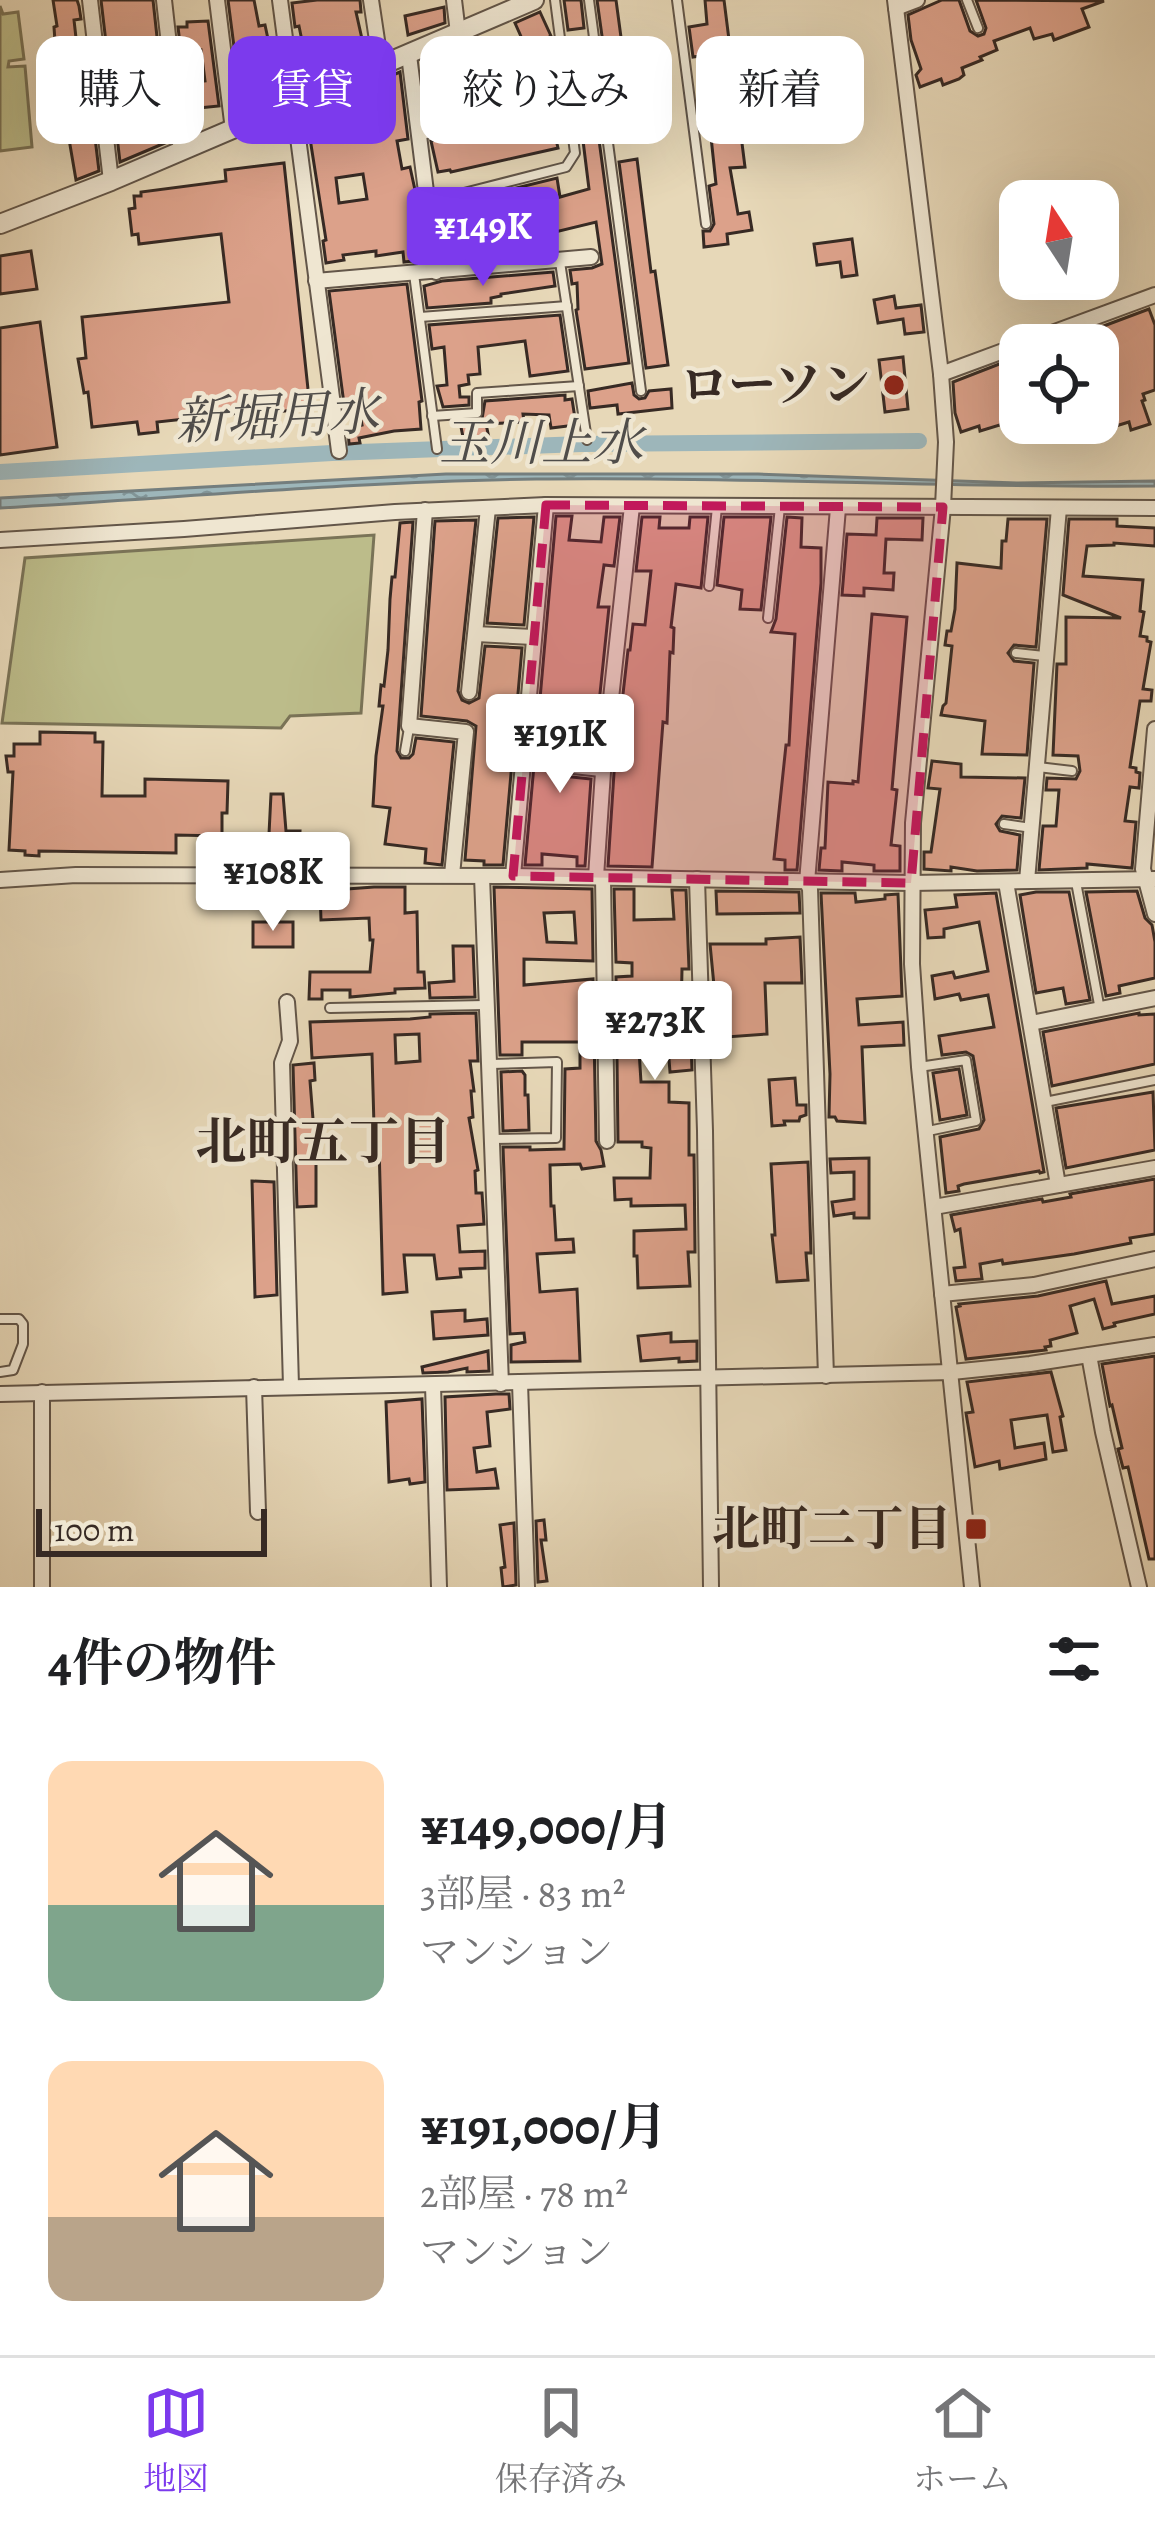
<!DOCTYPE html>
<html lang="ja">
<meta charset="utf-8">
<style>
:root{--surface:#fff;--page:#f2f2f2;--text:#202124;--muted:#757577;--line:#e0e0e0;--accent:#7c3aed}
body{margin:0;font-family:Alegreya,"Noto Serif JP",serif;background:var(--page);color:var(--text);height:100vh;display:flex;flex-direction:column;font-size:45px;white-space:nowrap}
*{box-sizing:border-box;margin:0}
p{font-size:39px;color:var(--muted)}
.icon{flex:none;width:66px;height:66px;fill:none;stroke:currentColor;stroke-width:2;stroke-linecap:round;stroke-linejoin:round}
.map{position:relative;height:1587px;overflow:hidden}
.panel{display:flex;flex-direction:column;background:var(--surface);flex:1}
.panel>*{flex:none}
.top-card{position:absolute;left:36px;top:36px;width:1083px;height:108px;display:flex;gap:24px}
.needle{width:78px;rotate:348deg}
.controls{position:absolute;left:999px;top:180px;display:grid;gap:24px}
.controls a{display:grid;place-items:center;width:120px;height:120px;border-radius:24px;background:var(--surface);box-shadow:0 12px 48px #0002;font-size:60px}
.scale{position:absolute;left:36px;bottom:30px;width:231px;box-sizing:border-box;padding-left:12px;border:6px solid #372a24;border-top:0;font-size:33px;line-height:42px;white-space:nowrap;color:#372a24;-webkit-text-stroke:9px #efe6d1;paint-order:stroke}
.price{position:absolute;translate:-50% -102px;padding:0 27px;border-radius:12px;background:#fff;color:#222;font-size:39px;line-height:78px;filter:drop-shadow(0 3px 6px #0008)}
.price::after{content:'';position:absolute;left:50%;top:72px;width:36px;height:27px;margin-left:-18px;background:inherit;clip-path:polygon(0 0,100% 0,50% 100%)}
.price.on{background:var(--accent);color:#fff}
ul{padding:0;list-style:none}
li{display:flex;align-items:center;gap:36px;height:300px;padding:0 48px}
li span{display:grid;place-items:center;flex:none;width:336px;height:240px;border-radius:24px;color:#555}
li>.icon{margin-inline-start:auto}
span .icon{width:144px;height:144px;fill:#fffc;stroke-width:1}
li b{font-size:51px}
h2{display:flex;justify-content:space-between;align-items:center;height:144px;padding:0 48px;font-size:51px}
.pill{padding:0 42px;border-radius:24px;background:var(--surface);box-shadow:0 12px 48px #0002;font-size:42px;line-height:108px}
.pill.on{background:var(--accent);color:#fff}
.dock{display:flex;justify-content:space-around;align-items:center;height:168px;border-top:3px solid var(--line);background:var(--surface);font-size:33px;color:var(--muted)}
.dock a{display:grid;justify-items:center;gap:6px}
.dock .on{color:var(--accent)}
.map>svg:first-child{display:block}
.green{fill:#bcbc8a;stroke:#7a7357;stroke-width:3}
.water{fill:url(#water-ripples);stroke:#747e7e;stroke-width:3}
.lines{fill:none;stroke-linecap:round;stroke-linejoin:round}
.canal{stroke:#9db6ba;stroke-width:16}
.building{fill:#dca18a;stroke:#372a24;stroke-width:3;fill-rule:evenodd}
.service-casing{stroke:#635649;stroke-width:12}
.minor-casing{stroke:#635649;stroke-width:18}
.tertiary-casing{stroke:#635649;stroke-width:22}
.service{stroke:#efe6d1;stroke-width:8}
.minor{stroke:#efe6d1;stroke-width:14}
.tertiary{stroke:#efe6d1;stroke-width:18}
.marked{fill:#c2185b;fill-opacity:0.2;stroke:#c2185b;stroke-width:9;stroke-dasharray:24 15;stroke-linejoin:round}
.poi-dot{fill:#8f2418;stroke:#efe6d1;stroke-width:4.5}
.labels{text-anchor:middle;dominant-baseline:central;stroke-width:9;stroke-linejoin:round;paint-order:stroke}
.poi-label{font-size:48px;font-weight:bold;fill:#372a24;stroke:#efe6d1;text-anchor:end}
.water-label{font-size:51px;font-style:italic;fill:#504d4a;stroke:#efe6d1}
.neighbourhood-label{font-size:51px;font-weight:bold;fill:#372a24;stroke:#efe6d1}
</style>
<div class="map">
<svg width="1155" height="1587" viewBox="0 0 1155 1587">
<defs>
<pattern id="water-ripples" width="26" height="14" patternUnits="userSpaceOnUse" patternTransform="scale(3)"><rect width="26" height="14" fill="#9db6ba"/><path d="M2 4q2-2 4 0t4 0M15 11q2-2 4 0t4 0" fill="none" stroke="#819497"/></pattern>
</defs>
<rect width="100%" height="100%" fill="#e7d8b8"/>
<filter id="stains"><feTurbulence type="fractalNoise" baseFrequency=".00167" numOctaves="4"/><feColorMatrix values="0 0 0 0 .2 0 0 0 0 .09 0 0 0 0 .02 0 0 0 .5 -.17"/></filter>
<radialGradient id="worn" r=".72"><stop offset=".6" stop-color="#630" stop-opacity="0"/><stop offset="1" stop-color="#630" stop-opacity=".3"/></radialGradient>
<g class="green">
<polygon points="0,6 3,14 18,12 24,59 9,61 8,67 25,66 32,147 0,151"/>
<polygon points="374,535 361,713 290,716 281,728 2,723 25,558"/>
</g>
<path class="water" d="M446,474H758L1017,483L1155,481V486C949,488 743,476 536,479C357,481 179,498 0,508V498Z"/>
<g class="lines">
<polyline class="canal" points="0,472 332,453 582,444 919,441"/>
</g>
<g class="building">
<polygon points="53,0 77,0 79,6 81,19 74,20 77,47 84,46 99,171 76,180 63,104 66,103 57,41 55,41 54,27 57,26"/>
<polygon points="101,0 153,0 166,120 162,120 165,143 120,162"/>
<polygon points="228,0 254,0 259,26 265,25 268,39 259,41 260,45 240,49 244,77 249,76 252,106 245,109 242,109"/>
<polygon points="317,0 360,0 361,12 356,12 366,57 351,64 320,68 321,76 302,84 298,51 304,51 299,26 295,27 292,3"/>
<polygon points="564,0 581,0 584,28 568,30"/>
<polygon points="597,0 616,0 634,134 616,137"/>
<polygon points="705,0 724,0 745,167 730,168 738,214 749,212 752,230 727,234 728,244 704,247 703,231 710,231 714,224 709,186 716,184 711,137 708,137 705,111 700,111 698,96 702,95 702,92 717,91 715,67 702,69 700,56 693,57 689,27 707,24"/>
<polygon points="942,0 959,0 970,31 978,36 984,34 986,28 976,0 1104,1 1082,9 1089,27 1054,40 1052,34 1034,39 1030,28 994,41 997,50 980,57 982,60 962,68 964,75 959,79 943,85 941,79 920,87 916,75 921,69 911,40 908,15"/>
<polygon points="444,7 445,23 408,35 405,16"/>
<polygon points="540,12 551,36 545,39 552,65 545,67 548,82 433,111 424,76 527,50 515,23"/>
<polygon points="208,21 219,106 188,109 185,83 205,81 201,50 181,52 178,27 187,27 187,22"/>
<polygon points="588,58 629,363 585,369 576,310 578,309 577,283 572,284 570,270 592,268 602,264 596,222 547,234 545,224 461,247 447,244 441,207 468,200 471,210 510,199 508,190 557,178 560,197 589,189 573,60"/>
<path d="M400,72L408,139L397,141L402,169L410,167L415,190L422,260L404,262L403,252L376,256V251L343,255L344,260L326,263L323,241L326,240L306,113L330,110L329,102ZM363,174L367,199L339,203L336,178Z"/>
<polygon points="549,110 558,148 451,172 450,170 438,172 431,141 460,133 461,139 531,123 529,115"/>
<polygon points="637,159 651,272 655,271 668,365 646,368 619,162"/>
<polygon points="284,163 310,408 268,413 269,419 241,422 240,413 157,422 158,432 139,434 137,422 92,427 88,392 84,393 78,359 86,358 82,317 229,302 221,234 139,244 138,234 132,235 129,209 135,208 134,196 141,196 141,192 226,181 225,170"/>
<polygon points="852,239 857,275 842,277 840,262 817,265 814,244"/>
<polygon points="31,251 37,289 0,294 0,256"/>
<polygon points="553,272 555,286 501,294 501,296 491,298 491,303 427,308 424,286 442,281"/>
<polygon points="407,284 422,401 419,402 421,429 394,431 359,438 360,443 349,444 348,428 362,425 358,401 344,404 329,291"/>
<polygon points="894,296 896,308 921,305 924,332 905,334 903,319 878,323 874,300"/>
<polygon points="1149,309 1155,325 1155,390 1143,394 1145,400 1142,401 1150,424 1131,430 1129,422 1080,437 1079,434 1064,439 1058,423 1098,423 1098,409 1111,405 1117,399 1093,330"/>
<polygon points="560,315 568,371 530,376 525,341 478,347 480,374 468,375 469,384 459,386 460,397 469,397 469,405 443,407 437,386 447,385 444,347 432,349 429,325"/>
<polygon points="40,322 57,447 0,455 0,328"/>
<polygon points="903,357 908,409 885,412 879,360"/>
<polygon points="1007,361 1013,377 1020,382 1020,427 1009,431 1006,423 980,431 979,426 961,432 955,413 953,382"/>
<polygon points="632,383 634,395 639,399 645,398 649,391 671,389 672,408 618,414 617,405 590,408 588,391"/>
<polygon points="565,395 565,400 572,399 576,425 551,428 549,415 523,414 524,422 486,424 489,438 464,442 460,422 482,419 485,401"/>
<polygon points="556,516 572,516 569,540 601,542 604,517 620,517 614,566 604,565 598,607 609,607 598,713 539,710"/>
<polygon points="534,517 524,625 487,623 498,518"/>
<polygon points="642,517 660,517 659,528 689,528 690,517 708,517 701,588 676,584 671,627 674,628 673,653 670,652 667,723 663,722 652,867 608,866 614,773 628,650 630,650 633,624 645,625 651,571 636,571"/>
<polygon points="724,517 771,517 761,610 740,609 742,590 717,585"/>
<polygon points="787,517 802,518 801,547 821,548 821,583 797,870 785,870 785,860 774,859 786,745 789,745 795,634 771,632 776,619"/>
<polygon points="877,518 923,518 922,540 886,539 884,573 894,573 893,590 864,588 864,596 842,595 847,534 876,535"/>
<polygon points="1008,519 1047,519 1036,647 1014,645 1008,653 1014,661 1034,663 1027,755 982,754 985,721 941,715 943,706 946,703 952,646 945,645 947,631 951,631 955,609 957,563 1001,568 1002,541 1006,541"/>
<polygon points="1069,519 1117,519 1117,526 1155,528 1155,546 1114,543 1114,545 1087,546 1083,576 1143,580 1140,611 1144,612 1140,636 1147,637 1147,641 1151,642 1143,689 1152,690 1151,701 1140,701 1130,767 1136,768 1136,772 1140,773 1139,788 1130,787 1125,821 1136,822 1132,868 1087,864 1087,868 1039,870 1043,826 1056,826 1059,790 1046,790 1047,778 1076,779 1080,771 1078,756 1053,755 1057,664 1066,664 1066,617 1121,618 1063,595"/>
<polygon points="476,520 458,691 462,700 469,703 479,698 485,646 522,648 503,865 484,865 484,861 465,860 476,726 467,721 421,716 435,521"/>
<polygon points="413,522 397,751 401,758 409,758 413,754 416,738 454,742 442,865 425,863 426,849 385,844 390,808 373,806 376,756 383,706 379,706 381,685 384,686 388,650 390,599 392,577 395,577 400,523"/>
<polygon points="872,614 907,617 892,789 897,790 891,845 900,846 900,871 874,871 874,865 842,862 842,871 819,870 821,848 825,848 828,782 853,784 853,781 858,782"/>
<polygon points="597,724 593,763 555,759 549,761 547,767 553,775 591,779 585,866 577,866 577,857 542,854 542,865 525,865 537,732"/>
<polygon points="40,732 95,733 95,742 103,742 102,796 145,796 145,779 228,781 227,813 222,813 222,836 176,835 176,853 39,851 39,856 25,855 25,851 9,850 13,772 8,772 6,756 14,756 14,744 40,744"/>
<polygon points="932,761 961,764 961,777 1025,778 1021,818 1002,816 996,824 1000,831 1020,835 1017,870 977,871 951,867 951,871 924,869 924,852 931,852 940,789 928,788"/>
<polygon points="271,794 283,794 286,831 300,831 299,858 259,853 259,835 269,834"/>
<polygon points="374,887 405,887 405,913 417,912 418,972 424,972 425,988 395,989 395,993 350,997 350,990 322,990 322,999 309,999 310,972 370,972 373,940 370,940 369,918 321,920 320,891"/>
<path d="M494,887L592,889L593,961L524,959V985L593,979L596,1141L601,1150L604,1166L582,1169L580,1164L550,1165L551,1206H554L556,1240L573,1239L574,1252L537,1254L540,1292L577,1289L580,1361L511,1362V1345L525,1342L524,1333L510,1334L503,1147H530V1150L564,1149L565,1069L580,1068V1042H522V1055H500ZM574,912L576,943L547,942L544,913Z"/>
<polygon points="614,889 634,889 634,920 674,919 672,890 686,890 689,969 682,969 681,1018 690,1018 692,1070 670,1072 667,1034 638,1034 641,1082 669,1082 669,1102 689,1103 689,1155 694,1155 695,1252 688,1252 690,1286 638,1288 637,1256 634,1256 634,1231 686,1229 685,1205 631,1206 631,1199 615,1200 614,1178 650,1178 651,1148 642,1147 642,1142 618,1142 616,977 632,976 632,963 616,962"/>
<polygon points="716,891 799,892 800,913 717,914"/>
<polygon points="1137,891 1145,918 1152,925 1155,942 1155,978 1119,986 1120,993 1106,996 1086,892"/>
<polygon points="1036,892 1069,892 1090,1000 1066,1004 1063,988 1036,993 1020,895"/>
<polygon points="821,893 855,893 856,902 885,899 885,895 898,894 902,996 857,999 859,1025 903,1022 904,1045 862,1047 865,1123 837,1121 835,1117 829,1117 830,1074"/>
<polygon points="996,893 1044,1172 1040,1173 1039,1171 964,1184 958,1186 959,1191 946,1193 940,1137 979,1129 984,1120 973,1056 966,1052 942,1055 939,1036 994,1027 988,995 961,1000 959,994 935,999 932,976 953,972 955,978 988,971 979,922 944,929 944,937 928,938 925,910 957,907 955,895"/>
<rect x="253" y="922" width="40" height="25"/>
<polygon points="800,937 802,983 765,983 767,1034 713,1038 713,1017 717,1017 710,944 766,944 766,939"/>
<polygon points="453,946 473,946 475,997 430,998 429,983 454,981"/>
<path d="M476,1013L478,1061H470L474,1091H471L473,1117L469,1118L478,1170L475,1171L476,1193H482L484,1224L458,1226L460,1252L485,1251V1268L460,1269L461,1277L437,1279L434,1255H404L407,1292L383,1294L379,1145L376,1146L374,1126L372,1054L312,1058L310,1022L410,1019L430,1017V1014ZM419,1034L420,1061L396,1063L395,1035Z"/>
<polygon points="1139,1013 1139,1015 1155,1014 1155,1064 1052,1086 1043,1032"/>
<polygon points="314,1063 315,1080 310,1081 316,1157 316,1206 297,1207 293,1065"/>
<polygon points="959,1069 967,1115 940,1120 933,1073"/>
<polygon points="522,1071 525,1075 525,1095 528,1095 529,1130 503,1131 501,1072"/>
<polygon points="795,1078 797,1105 806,1105 806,1115 800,1117 799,1121 784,1121 785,1125 772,1126 769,1080"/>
<polygon points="1153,1092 1155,1150 1066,1168 1056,1108"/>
<polygon points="869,1158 869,1218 854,1218 854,1213 834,1216 832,1202 854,1199 854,1172 831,1173 830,1159"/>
<polygon points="808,1162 811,1253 806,1253 808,1280 777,1282 772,1235 775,1235 771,1164"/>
<polygon points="1155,1179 1155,1234 1130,1238 1131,1243 1074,1254 1003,1264 1002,1260 980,1264 982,1279 956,1281 954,1268 965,1267 960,1229 955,1231 951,1215 1042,1199 1043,1202 1071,1197 1070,1194"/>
<polygon points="252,1181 274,1182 277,1295 255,1297"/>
<polygon points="1106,1281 1112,1304 1155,1296 1155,1314 1114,1323 1115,1326 1103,1329 1094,1299 1070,1306 1077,1333 1050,1340 1051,1346 1045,1347 1046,1350 966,1359 956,1307 960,1306 959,1304 1038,1296"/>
<polygon points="465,1310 465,1321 487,1319 488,1335 434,1339 432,1312"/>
<polygon points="671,1333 671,1342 697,1341 697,1361 679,1362 679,1358 641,1361 638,1336"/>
<polygon points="488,1351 489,1371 467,1372 467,1368 448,1372 423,1373 422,1367"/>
<polygon points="1155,1356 1155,1559 1149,1559 1128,1467 1123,1468 1118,1449 1122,1448 1112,1405 1110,1406 1102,1364"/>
<polygon points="1051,1372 1063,1416 1060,1417 1066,1450 1053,1452 1047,1415 1011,1420 1015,1448 1044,1443 1046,1459 1000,1469 999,1461 975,1467 966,1413 973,1412 967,1382"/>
<polygon points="496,1394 509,1394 510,1409 487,1412 490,1446 474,1448 477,1472 495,1469 498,1488 447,1490 445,1397"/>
<polygon points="422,1399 425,1482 410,1484 409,1479 389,1482 386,1402"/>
<polygon points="544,1520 546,1540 541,1540 547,1581 538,1582 536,1521"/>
<polygon points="514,1523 516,1585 503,1587 501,1568 505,1567 500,1525"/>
</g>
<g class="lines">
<g class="service-casing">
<g id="service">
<polyline points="589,0 641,391"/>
<polyline points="677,0 706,224"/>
<polyline points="967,0 978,28"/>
<polyline points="419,136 568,96"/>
<polyline points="429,202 566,167 575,153 555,0"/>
<polyline points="560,262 587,440"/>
<polyline points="414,274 437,449"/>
<polyline points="420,317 567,306"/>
<polyline points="1082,323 1090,345"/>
<polyline points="1012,348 1020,374"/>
<polyline points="1098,371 1107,398 1098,401"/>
<polyline points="432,416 477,413 477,393 579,386"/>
<polyline points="709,586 717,507"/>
<polyline points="768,618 780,507"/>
<polyline points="1016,653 1044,656"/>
<polyline points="405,751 409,728"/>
<polyline points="555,767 601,772"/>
<polyline points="1038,767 1072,771"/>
<polyline points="1004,824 1032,828"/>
<polyline points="1076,882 1100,1010"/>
<polyline points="330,1008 485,1005"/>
<polyline points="491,1064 557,1062 556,1138 492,1139"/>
<polyline points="919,1067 966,1060 976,1121 928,1131"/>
<polyline points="1045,1102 1155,1080"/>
<polyline points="0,1319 19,1319 23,1324 23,1344 13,1370 0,1372"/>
</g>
</g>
<g class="minor-casing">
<g id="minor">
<polyline points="90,0 111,181"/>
<polyline points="164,0 181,152"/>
<polyline points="217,0 233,130"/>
<polyline points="280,0 339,451"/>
<polyline points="371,0 381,67"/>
<polyline points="454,0 458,33"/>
<polyline points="895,0 941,374 946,442 943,507 913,823 912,964 919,1067 972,1587"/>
<polyline points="896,8 917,0"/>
<polyline points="409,55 436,272"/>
<polyline points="316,281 591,257"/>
<polyline points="941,374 1155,295"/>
<polyline points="425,510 409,726 466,732 452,875"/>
<polyline points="0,540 184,529 395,512 546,505 1155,508"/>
<polyline points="476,634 533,637"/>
<polyline points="469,692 488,508"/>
<polyline points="1155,729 1143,869 1155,914"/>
<polyline points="482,876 501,1384"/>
<polyline points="513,876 546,505"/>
<polyline points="596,877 603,772 632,506"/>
<polyline points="603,878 607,1141"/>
<polyline points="697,879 705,1131 711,1587"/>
<polyline points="0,880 76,875 513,876 911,883 1155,879"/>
<polyline points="1027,881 1059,508"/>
<polyline points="1006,882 1058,1185"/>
<polyline points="287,1002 290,1041 282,1063 291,1386"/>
<polyline points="1031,1023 1155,998"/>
<polyline points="934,1207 1155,1168"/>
<polyline points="942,1294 1034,1285 1155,1259"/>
<polyline points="1089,1355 1103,1432 1139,1587"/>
<polyline points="826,1376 810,889 807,882 838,508"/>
<polyline points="520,1383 527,1587"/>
<polyline points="433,1385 439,1587"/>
<polyline points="254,1387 258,1512"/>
<polyline points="0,1394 952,1372 1030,1364 1155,1345"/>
<polyline points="42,1587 42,1392"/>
</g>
</g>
<g class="tertiary-casing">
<polyline id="tertiary" points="0,224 111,181 534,0"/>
</g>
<use href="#service" class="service"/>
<use href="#minor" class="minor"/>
<use href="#tertiary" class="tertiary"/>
</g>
<path class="marked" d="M546,505L943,507L911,883L513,876Z"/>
<g class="poi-dot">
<circle cx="894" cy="385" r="12"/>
<rect x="964" y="1517" width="24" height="24" rx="6"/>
</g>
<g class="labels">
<g class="poi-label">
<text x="870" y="385">ローソン</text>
<text x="952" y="1529">北町二丁目</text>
</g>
<g class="water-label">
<text transform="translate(277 417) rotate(-3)">新堀用水</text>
<text x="541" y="443">玉川上水</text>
</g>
<g class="neighbourhood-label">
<text x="323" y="1142">北町五丁目</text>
</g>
</g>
<rect width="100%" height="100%" filter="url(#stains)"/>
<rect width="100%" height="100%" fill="url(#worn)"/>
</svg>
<div class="controls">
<a><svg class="needle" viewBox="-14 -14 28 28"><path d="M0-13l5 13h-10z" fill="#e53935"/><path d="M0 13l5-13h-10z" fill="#757577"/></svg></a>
<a><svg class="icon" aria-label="locate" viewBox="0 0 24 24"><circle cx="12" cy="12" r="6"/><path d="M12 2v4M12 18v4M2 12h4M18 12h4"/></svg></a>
</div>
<div class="scale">100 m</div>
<b class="price on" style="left:483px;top:289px">¥149K</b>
<b class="price" style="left:560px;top:796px">¥191K</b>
<b class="price" style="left:273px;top:934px">¥108K</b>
<b class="price" style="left:655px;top:1083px">¥273K</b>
<div class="top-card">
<a class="pill">購入</a>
<a class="pill on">賃貸</a>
<a class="pill">絞り込み</a>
<a class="pill">新着</a>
</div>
</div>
<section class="panel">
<h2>4件の物件<svg class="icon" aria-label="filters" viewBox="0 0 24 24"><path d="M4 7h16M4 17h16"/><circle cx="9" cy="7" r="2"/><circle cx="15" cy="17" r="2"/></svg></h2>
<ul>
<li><span style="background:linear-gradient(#ffd9b3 60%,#7fa58c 0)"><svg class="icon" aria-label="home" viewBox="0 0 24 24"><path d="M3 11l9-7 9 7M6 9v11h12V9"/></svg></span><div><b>¥149,000/月</b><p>3部屋 · 83 m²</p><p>マンション</p></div></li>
<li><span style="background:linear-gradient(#ffd9b3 65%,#b9a48a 0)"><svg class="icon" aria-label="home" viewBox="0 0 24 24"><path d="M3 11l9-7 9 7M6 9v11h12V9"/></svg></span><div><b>¥191,000/月</b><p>2部屋 · 78 m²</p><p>マンション</p></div></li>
</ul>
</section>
<nav class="dock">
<a class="on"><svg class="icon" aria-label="map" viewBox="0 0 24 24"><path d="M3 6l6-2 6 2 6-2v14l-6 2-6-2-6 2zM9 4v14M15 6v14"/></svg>地図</a>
<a><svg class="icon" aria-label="saved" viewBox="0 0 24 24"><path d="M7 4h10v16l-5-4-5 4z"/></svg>保存済み</a>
<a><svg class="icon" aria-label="home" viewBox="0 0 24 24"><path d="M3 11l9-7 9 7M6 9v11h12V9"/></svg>ホーム</a>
</nav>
